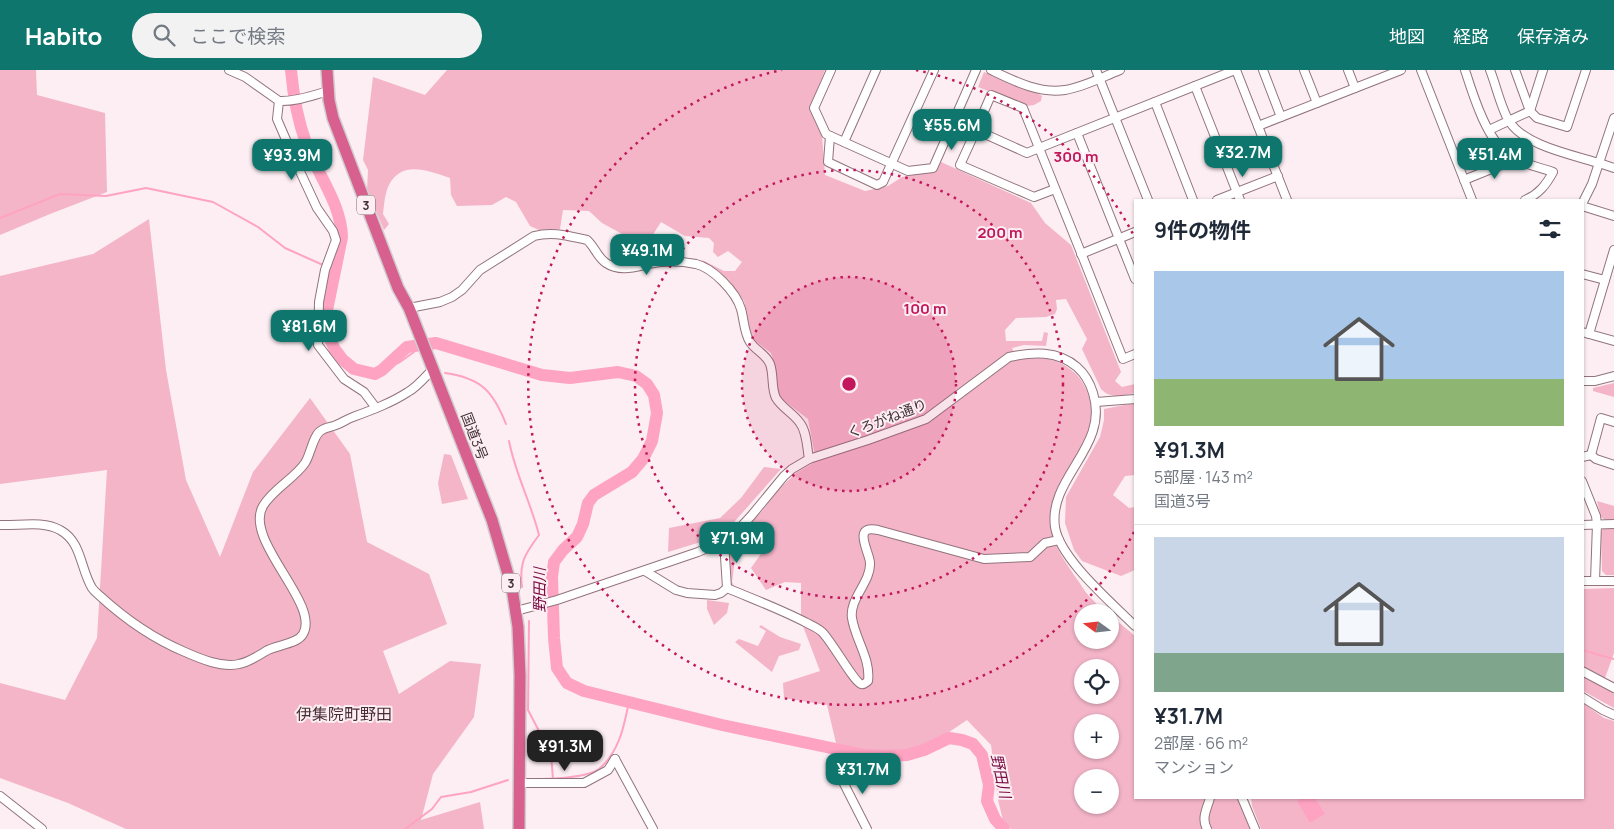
<!DOCTYPE html>
<html lang="ja">
<meta charset="utf-8">
<style>
:root{--surface:#fff;--page:#f2f2f3;--text:#1f2937;--muted:#747a83;--line:#e0e1e3;--accent:#0f766e}
body{margin:0;font-family:Manrope,"Noto Sans JP",sans-serif;background:var(--page);color:var(--text);height:100vh;display:flex;flex-direction:column;font-size:19px;white-space:nowrap}
*{box-sizing:border-box;margin:0}
p{font-size:16px;color:var(--muted)}
.icon{flex:none;width:28px;height:28px;fill:none;stroke:currentColor;stroke-width:2;stroke-linecap:round;stroke-linejoin:round}
.map{position:relative;flex:1;overflow:hidden}
.sheet{position:absolute;left:1134px;top:129px;width:450px;height:600px;display:flex;flex-direction:column;background:var(--surface);border-radius:0px;box-shadow:0 1px 4px #0004}
.sheet>*{flex:none}
.needle{width:32px;rotate:285deg}
.tools{position:absolute;left:1074px;top:534px;display:grid;gap:10px}
.tools a{display:grid;place-items:center;width:45px;height:45px;border-radius:50%;background:var(--surface);box-shadow:0 1px 4px #0004;font-size:25px}
.price{position:absolute;translate:-50% -42px;padding:0 11px;border-radius:10px;background:var(--accent);color:#fff;font-size:16px;line-height:32px;filter:drop-shadow(0 1px 2px #0008)}
.price::after{content:'';position:absolute;left:50%;top:30px;width:15px;height:11px;margin-left:-8px;background:inherit;clip-path:polygon(0 0,100% 0,50% 100%)}
.price.selected{background:#222;color:#fff}
ul{padding:0;list-style:none}
li{display:grid;align-content:center;gap:10px;height:265px;padding:0 20px}
li+li{border-top:1px solid var(--line)}
li span{display:grid;place-items:center;height:155px;border-radius:0px;color:#555}
li>.icon{margin-inline-start:auto}
span .icon{width:90px;height:90px;fill:#fffc;stroke-width:1}
li b{font-size:21px}
h2{display:flex;justify-content:space-between;align-items:center;height:60px;padding:0 20px;font-size:21px}
header{display:flex;align-items:center;gap:30px;box-sizing:border-box;height:70px;padding:0 25px;background:var(--accent);color:#fff}
header strong{font-size:24px}
nav{display:flex;gap:28px;margin-inline-start:auto;font-size:18px}
.search{width:350px;height:45px;background:var(--page);display:flex;align-items:center;gap:12px;box-sizing:border-box;padding:0 18px;border-radius:28px;color:var(--muted);font-size:19px}
.map>svg:first-child{display:block}
.green{fill:#f4b5c9;fill-rule:evenodd}
.water{fill:#fea3c2}
.lines{fill:none;stroke-linecap:round;stroke-linejoin:round}
.stream{stroke:#fea3c2;stroke-width:2}
.river{stroke:#fea3c2;stroke-width:12}
.minor-casing{stroke:#92747d;stroke-width:10}
.highway-casing{stroke:#d1cdcf;stroke-width:14}
.minor{stroke:#fff;stroke-width:8}
.highway{stroke:#d8608f;stroke-width:11}
.ring{fill:none;stroke:#c2185b;stroke-width:2.5;stroke-dasharray:2.5 5}
.labels{text-anchor:middle;dominant-baseline:central;stroke-width:4;stroke-linejoin:round;paint-order:stroke}
.shield{fill:#fceef2;stroke:#77696e;stroke-width:1}
.shield-label{font-size:12px;font-weight:bold;fill:#3e3035}
.street-label{font-size:14px;fill:#3e3035;stroke:#fceef2}
.water-label{font-size:15px;font-style:italic;fill:#750840;stroke:#fceef2}
.quarter-label{font-size:16px;fill:#472d36;stroke:#fceef2}
.centre{fill:#c2185b;stroke:#fceef2;stroke-width:2.5}
.ring-label{font-size:15px;text-anchor:middle;font-weight:bold;fill:#c2185b;stroke:#fceef2;stroke-width:4;stroke-linejoin:round;paint-order:stroke}
</style>
<header>
<strong>Habito</strong>
<div class="search"><svg class="icon" aria-label="search" viewBox="0 0 24 24"><circle cx="10" cy="10" r="6"/><path d="M15 15l6 6"/></svg>ここで検索</div>
<nav><a>地図</a><a>経路</a><a>保存済み</a></nav>
</header>
<div class="map">
<svg width="1614" height="759" viewBox="0 0 1614 759">
<rect width="100%" height="100%" fill="#fceef2"/>
<g class="green">
<polygon points="0,0 36,0 37,25 105,43 107,122 50,144 0,165"/>
<path d="M447,0H825L810,37L822,66L825,105L865,121L888,116L902,107L937,101L941,92L1031,133L1045,153L1071,175L1121,302L1115,311L1122,317L1135,314V323C1123,326 1110,329 1101,319L1082,279L1087,269L1066,229L1056,230L1057,239L1055,244L1046,247L1016,248L1005,260L1006,271H1042L1044,262L1048,263L1046,276L1024,275L1012,278L1017,290C1042,287 1056,286 1076,304C1082,310 1085,317 1088,324C1106,368 1052,404 1050,447C1049,471 1066,493 1079,512C1083,518 1087,525 1093,530C1097,535 1102,538 1107,542H1082V570H1110V545L1135,566V728H1238L1250,759H1011L1003,750L998,730L991,675L967,650L930,675L901,689L864,684L836,673L827,635L784,628L783,613L820,601L801,551V513L785,512L766,520L751,498L765,478L756,464L747,465L737,474L732,512L734,516L764,528L771,534L735,519L728,512L730,472L762,441L778,420L796,403L816,391L808,349L779,327L775,294L771,283L754,270L750,261L744,231L728,209L701,193L702,190L724,201H735L742,192L728,181L718,187L713,182L714,173L709,168L685,166L661,152L654,163L653,175L643,185H635L634,178L624,177V165L602,153L589,141L563,140L560,159L539,160L530,156L516,132L506,127L492,135L457,136L451,125L450,108C428,101 401,89 388,117C385,124 384,135 383,144L389,154L384,160L367,120L368,100L363,90L373,7L425,25ZM1082,598H1110V625H1082ZM1082,652H1110V680H1082ZM1082,708H1110V735H1082Z"/>
<polygon points="984,2 1037,23 1042,26 1041,31 1034,35 1026,36 978,17"/>
<polygon points="149,149 166,300 186,410 220,487 253,402 310,328 350,384 367,472 429,504 447,554 383,581 399,624 450,591 481,594 474,647 433,704 421,750 480,732 484,759 126,759 68,733 0,708 0,613 65,630 97,568 107,400 0,414 0,206 93,184"/>
<polygon points="1614,313 1614,327 1593,321 1593,318"/>
<polygon points="1135,333 1135,405 1125,406 1113,425 1129,438 1135,437 1135,500 1121,506 1082,491 1074,480 1065,453 1066,427 1100,367 1104,350 1104,339"/>
<polygon points="444,384 451,385 468,429 442,434 438,413"/>
<polygon points="764,397 781,399 728,459 714,468 668,482 669,458 720,448 741,428"/>
<polygon points="1597,431 1614,436 1614,450 1605,450 1601,447"/>
<polygon points="1604,458 1614,458 1614,505 1606,505 1602,501 1601,462"/>
<polygon points="1614,518 1614,583 1605,608 1614,612 1614,638 1583,621 1582,519"/>
<polygon points="707,530 729,533 727,543 714,555 707,539"/>
<polygon points="761,555 780,567 801,574 799,580 779,586 772,602 735,572 739,569 758,576 766,561 759,557"/>
<polygon points="1583,633 1604,648 1614,651 1614,759 1261,759 1252,736 1251,728 1582,728"/>
</g>
<polygon class="water" points="1302,728 1315,728 1325,744 1310,753 1297,731"/>
<g class="lines">
<g class="stream">
<polyline points="0,148 60,124 106,126 146,118 213,132 258,157 285,178 323,195"/>
<polyline points="327,197 335,201"/>
<polyline points="382,300 400,292 414,282"/>
<path d="M445,303C481,308 493,321 506,354"/>
<path d="M509,371C515,403 531,433 539,465C525,484 519,492 522,517"/>
<polyline points="529,551 528,640 551,684 553,709"/>
<polyline points="1582,580 1614,589"/>
<path d="M529,709C547,709 585,709 599,699C607,692 615,680 619,670C624,658 626,645 629,632"/>
<polyline points="405,759 432,739 441,727 471,722 508,710"/>
</g>
<path class="river" d="M291,0C293,23 298,51 306,73C317,104 341,133 342,167L326,245L327,261L334,278L343,290L354,299L375,304L382,300L407,277L436,273L542,305L570,308L618,302L636,306L647,314L654,325L657,343L652,371L643,389L632,402L594,425L588,433L583,454L577,467L563,480L554,492L552,507L554,568L557,598L567,613L584,621L722,655L864,685L883,686L907,685L924,680L949,668L962,670L973,674L982,685L989,715L987,731L995,749L1004,759"/>
<g class="minor-casing">
<g id="minor">
<path d="M229,0L245,7L279,31C296,32 313,25 329,21"/>
<polyline points="831,0 814,38 826,64 908,101 933,98 976,0"/>
<path d="M991,0C1014,11 1039,24 1065,20C1084,17 1102,7 1120,0"/>
<polyline points="1096,0 1148,130"/>
<polyline points="1236,0 1287,130"/>
<polyline points="1263,0 1281,47"/>
<polyline points="1304,0 1317,33"/>
<polyline points="1348,0 1355,18"/>
<polyline points="1421,0 1472,130"/>
<path d="M1465,0C1473,25 1487,71 1509,85C1521,94 1539,97 1553,102C1546,115 1539,124 1525,130"/>
<path d="M1490,0C1496,15 1501,38 1509,51C1524,75 1569,84 1595,92"/>
<polyline points="1515,0 1530,41 1537,48 1567,57 1586,0"/>
<polyline points="1195,16 1240,130"/>
<polyline points="279,31 277,49 297,95 317,138 333,161 336,170 325,200 319,232 318,275 344,309 364,322 376,338"/>
<polyline points="1155,32 1193,130"/>
<polyline points="1258,56 1401,0"/>
<polyline points="976,60 960,95 1034,127 1055,119"/>
<polyline points="1489,60 1530,41 1543,0"/>
<polyline points="1077,63 1135,209"/>
<polyline points="830,66 828,92 877,115 883,112 934,0"/>
<polyline points="844,72 876,0"/>
<polyline points="1599,93 1614,98"/>
<polyline points="1464,110 1516,89"/>
<polyline points="1217,130 1278,106"/>
<polyline points="1582,134 1592,114 1614,48"/>
<polyline points="1582,136 1614,146"/>
<polyline points="1081,184 1135,162"/>
<polyline points="1582,204 1605,210"/>
<path d="M409,238L440,232L452,227L462,220L480,200L534,166C553,161 568,166 587,170C595,177 597,187 606,193C624,205 643,193 662,192C672,191 686,192 696,194C713,198 736,222 741,239C744,249 744,263 750,272C756,281 766,284 770,294C774,305 771,318 776,328C782,338 793,343 800,353C807,362 807,378 809,389"/>
<polyline points="1582,262 1614,271"/>
<polyline points="1589,264 1614,180"/>
<path d="M1135,284L1123,289C1090,205 1057,122 1023,38L991,25L976,60L1027,83L1039,78L1235,0"/>
<polyline points="1582,311 1595,311 1614,306"/>
<polyline points="1096,332 1135,329"/>
<polyline points="1591,385 1601,348 1614,352"/>
<polyline points="1582,387 1591,385 1596,389 1614,395"/>
<polyline points="1582,411 1596,446 1597,454 1595,511"/>
<path d="M0,455C18,456 43,450 60,460C82,472 80,498 92,518C94,521 97,523 100,526C124,548 154,569 185,582C201,589 222,598 239,594C249,592 258,586 266,581C276,575 298,574 303,564C321,534 243,470 263,436C273,419 294,409 305,393C311,384 313,364 322,360C326,357 332,357 336,355C342,353 347,349 353,347C372,340 391,333 408,322C417,317 425,307 433,299"/>
<polyline points="1582,455 1614,454"/>
<polyline points="724,471 727,518"/>
<polyline points="645,501 676,520 687,523 715,525 721,523 727,518"/>
<polyline points="1582,511 1614,511"/>
<path d="M727,518C753,529 780,539 805,552C810,555 817,557 822,562C831,570 854,612 861,614C864,615 865,613 868,611C871,589 855,569 852,548C849,529 871,512 870,493C870,483 851,454 878,460L984,489L1030,487L1045,473L1059,470"/>
<path d="M516,541L557,530L698,482L724,471L738,460L751,446L784,406L792,399L809,389L868,370L926,349L1009,287C1033,282 1057,280 1077,297C1085,304 1090,313 1093,323C1110,377 1048,407 1055,457C1060,489 1112,533 1135,556"/>
<polyline points="1582,601 1614,618"/>
<polyline points="1582,627 1603,640 1614,645"/>
<polyline points="615,689 653,759"/>
<polyline points="838,702 867,759"/>
<polyline points="518,713 584,713 608,700 615,689"/>
<polyline points="0,726 42,759"/>
<polyline points="1242,728 1255,759"/>
<path d="M1207,759C1201,748 1207,739 1210,728"/>
</g>
</g>
<g class="highway-casing">
<polyline id="highway" points="327,0 329,30 333,48 398,218 409,238 492,450 512,518 518,557 520,605 519,759"/>
</g>
<use href="#minor" class="minor"/>
<use href="#highway" class="highway"/>
</g>
<circle cx="849" cy="314" r="107" fill="#c2185b" fill-opacity=".12"/>
<g class="ring">
<circle cx="849" cy="314" r="107"/>
<circle cx="849" cy="314" r="214"/>
<path d="M1134 462A321 321 0 1 1 782 0M916 0A321 321 0 0 1 1134 166"/>
</g>
<g class="labels">
<g class="shield">
<rect x="357" y="125.5" width="18" height="19" rx="4"/>
<rect x="502" y="503.5" width="18" height="19" rx="4"/>
</g>
<g class="shield-label">
<text x="366" y="135">3</text>
<text x="511" y="513">3</text>
</g>
<g class="street-label">
<text transform="translate(887 348) rotate(-21)">くろがね通り</text>
<text transform="translate(475 366) rotate(69)">国道3号</text>
</g>
<g class="water-label">
<text transform="translate(539 520) rotate(-90)">野田川</text>
<text transform="translate(1001 706) rotate(78)">野田川</text>
</g>
<g class="quarter-label">
<text x="344" y="644">伊集院町野田</text>
</g>
</g>
<circle cx="849" cy="314" r="8" class="centre"/>
<g class="ring-label">
<text x="1076" y="92">300 m</text>
<text x="1000" y="168">200 m</text>
<text x="925" y="244">100 m</text>
</g>
</svg>
<div class="tools">
<a><svg class="needle" viewBox="-14 -14 28 28"><path d="M0-13l5 13h-10z" fill="#e53935"/><path d="M0 13l5-13h-10z" fill="#747a83"/></svg></a>
<a><svg class="icon" aria-label="locate" viewBox="0 0 24 24"><circle cx="12" cy="12" r="6"/><path d="M12 2v4M12 18v4M2 12h4M18 12h4"/></svg></a>
<a>+</a>
<a>−</a>
</div>
<b class="price" style="left:952px;top:81px">¥55.6M</b>
<b class="price" style="left:1243px;top:108px">¥32.7M</b>
<b class="price" style="left:1495px;top:110px">¥51.4M</b>
<b class="price" style="left:292px;top:111px">¥93.9M</b>
<b class="price" style="left:647px;top:206px">¥49.1M</b>
<b class="price" style="left:309px;top:282px">¥81.6M</b>
<b class="price" style="left:737px;top:494px">¥71.9M</b>
<b class="price selected" style="left:565px;top:702px">¥91.3M</b>
<b class="price" style="left:863px;top:725px">¥31.7M</b>
<section class="sheet">
<h2>9件の物件<svg class="icon" aria-label="filters" viewBox="0 0 24 24"><path d="M4 7h16M4 17h16"/><circle cx="9" cy="7" r="2"/><circle cx="15" cy="17" r="2"/></svg></h2>
<ul>
<li><span style="background:linear-gradient(#a9c7e8 70%,#8fb573 0)"><svg class="icon" aria-label="home" viewBox="0 0 24 24"><path d="M3 11l9-7 9 7M6 9v11h12V9"/></svg></span><div><b>¥91.3M</b><p>5部屋 · 143 m²</p><p>国道3号</p></div></li>
<li><span style="background:linear-gradient(#c9d6e8 75%,#7fa58c 0)"><svg class="icon" aria-label="home" viewBox="0 0 24 24"><path d="M3 11l9-7 9 7M6 9v11h12V9"/></svg></span><div><b>¥31.7M</b><p>2部屋 · 66 m²</p><p>マンション</p></div></li>
</ul>
</section>
</div>
